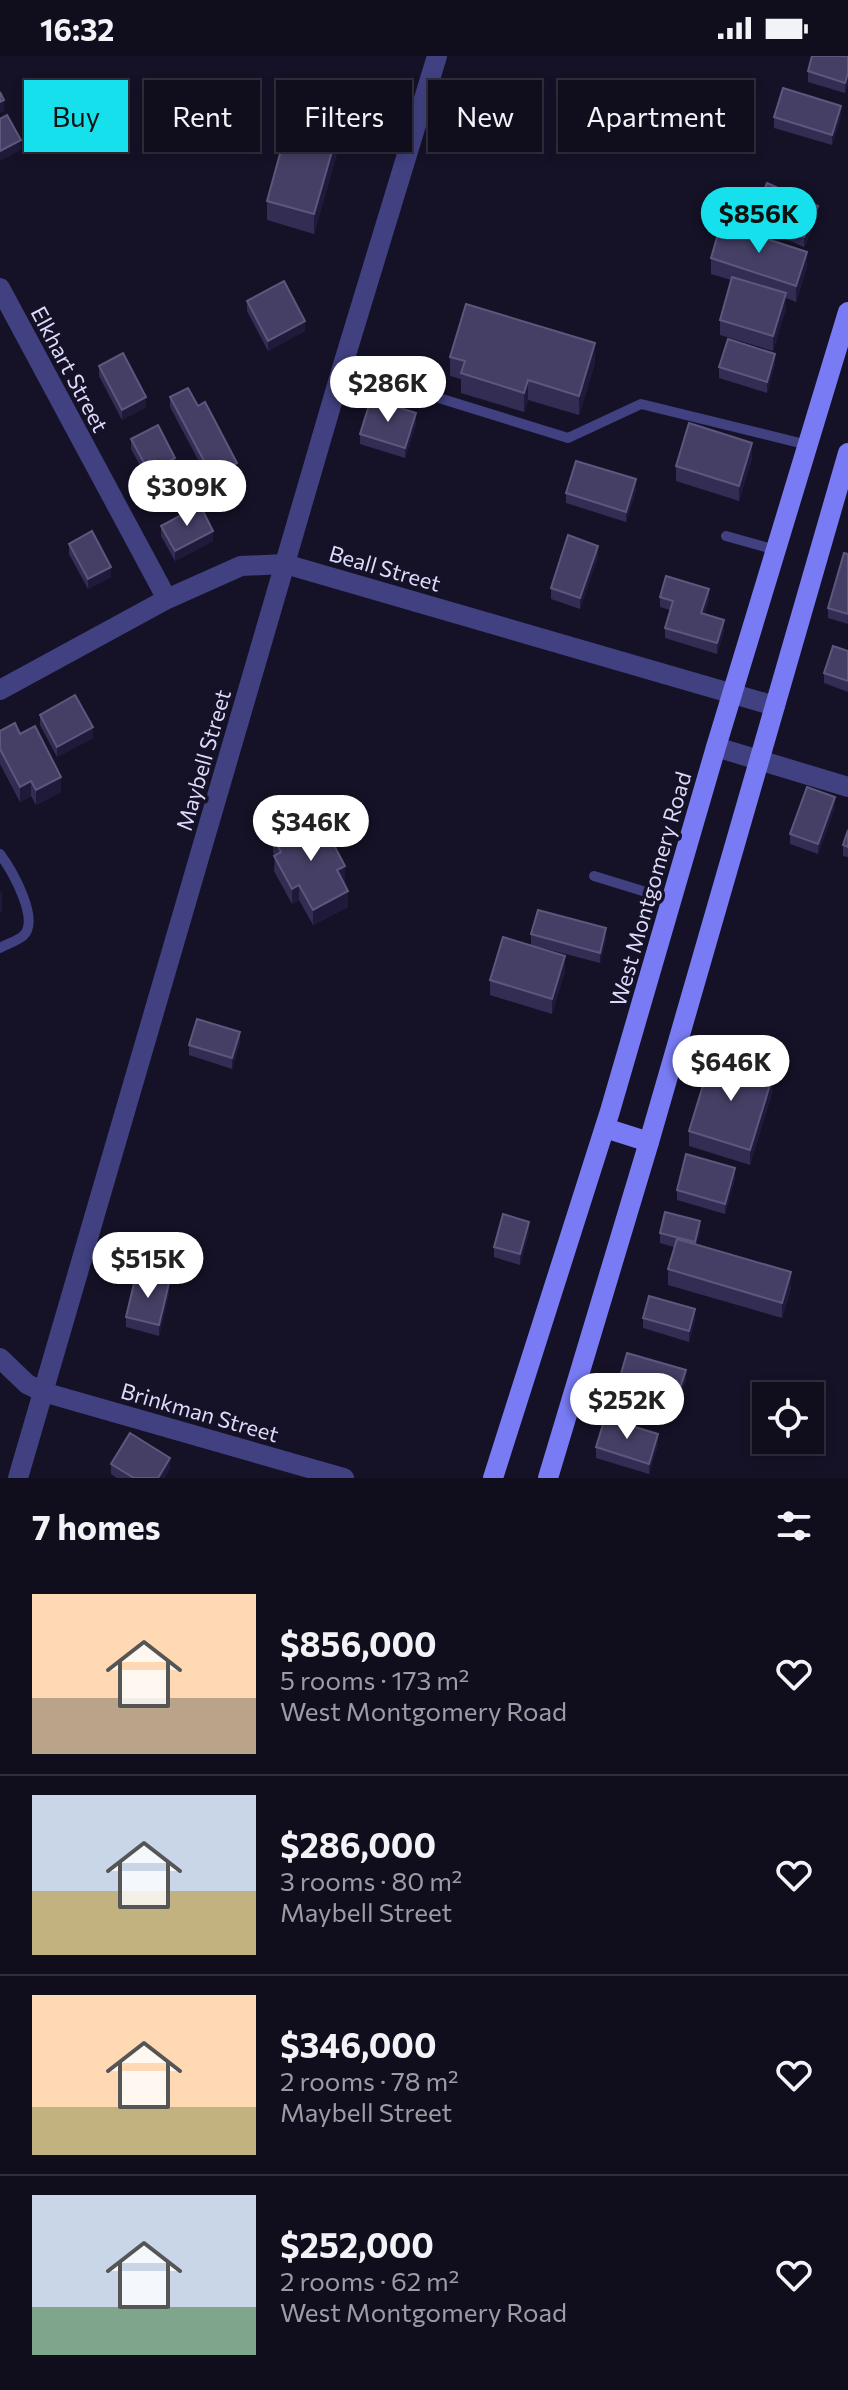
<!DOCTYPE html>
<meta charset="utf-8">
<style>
:root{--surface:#100e1d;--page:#1e1c2a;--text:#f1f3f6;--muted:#9c9ca4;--line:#302e3b;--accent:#16e0ec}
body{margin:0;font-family:Commissioner,sans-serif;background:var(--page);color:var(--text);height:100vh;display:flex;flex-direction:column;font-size:30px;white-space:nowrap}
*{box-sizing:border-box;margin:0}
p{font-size:26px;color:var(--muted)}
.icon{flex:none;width:44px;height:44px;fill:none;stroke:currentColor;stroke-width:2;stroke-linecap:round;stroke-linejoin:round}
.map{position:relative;height:1422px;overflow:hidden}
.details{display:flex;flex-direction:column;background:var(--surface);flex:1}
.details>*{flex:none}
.banner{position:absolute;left:24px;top:24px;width:800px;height:72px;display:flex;gap:16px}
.tools{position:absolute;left:752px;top:1326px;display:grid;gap:16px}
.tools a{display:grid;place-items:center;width:72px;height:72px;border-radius:0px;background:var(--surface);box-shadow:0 4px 12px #0003,0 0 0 2px var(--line);font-size:40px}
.price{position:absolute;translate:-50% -68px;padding:0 18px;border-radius:28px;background:#fff;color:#222;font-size:26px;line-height:52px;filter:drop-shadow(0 2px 4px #0008)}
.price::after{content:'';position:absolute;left:50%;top:48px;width:24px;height:18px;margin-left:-12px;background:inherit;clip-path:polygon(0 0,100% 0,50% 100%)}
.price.on{background:var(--accent);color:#111}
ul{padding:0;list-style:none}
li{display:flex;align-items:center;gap:24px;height:200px;padding:0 32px}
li+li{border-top:2px solid var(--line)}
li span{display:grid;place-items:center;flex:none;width:224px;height:160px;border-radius:0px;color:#555}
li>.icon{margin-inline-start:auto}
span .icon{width:96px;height:96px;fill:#fffc;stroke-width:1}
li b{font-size:34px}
h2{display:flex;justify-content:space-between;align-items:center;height:96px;padding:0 32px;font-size:34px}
.pill{padding:0 28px;border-radius:0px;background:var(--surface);box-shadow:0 4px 12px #0003,0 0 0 2px var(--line);font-size:28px;line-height:72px}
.pill.on{background:var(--accent);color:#111}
.status{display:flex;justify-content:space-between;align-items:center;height:56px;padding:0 40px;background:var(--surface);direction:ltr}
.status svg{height:22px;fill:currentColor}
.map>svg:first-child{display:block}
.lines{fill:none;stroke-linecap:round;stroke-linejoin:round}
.service{stroke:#414182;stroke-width:10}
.minor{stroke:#414182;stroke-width:20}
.tertiary{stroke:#414182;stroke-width:20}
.secondary{stroke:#797bf4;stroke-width:20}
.wall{fill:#332c53}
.shaded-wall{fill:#1f1a3a}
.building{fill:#453f65;stroke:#5d577d;stroke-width:2}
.labels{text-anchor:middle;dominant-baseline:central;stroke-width:7;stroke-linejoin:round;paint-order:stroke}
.street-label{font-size:22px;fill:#dddafc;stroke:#151227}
</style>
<div class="status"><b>16:32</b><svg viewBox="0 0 49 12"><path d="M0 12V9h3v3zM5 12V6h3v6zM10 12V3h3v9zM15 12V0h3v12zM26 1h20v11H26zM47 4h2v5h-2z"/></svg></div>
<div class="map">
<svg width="848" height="1422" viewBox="0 0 848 1422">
<rect width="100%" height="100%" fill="#151227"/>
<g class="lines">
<g class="service">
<polyline points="342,312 568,382 641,348 808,389"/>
<polyline points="726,480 776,494"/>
<path d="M0,798C11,813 41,864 23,880C17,885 7,888 0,892"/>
<polyline points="594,820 672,844"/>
</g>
<g class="minor">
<polyline points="0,232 167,543"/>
<polyline points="0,634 167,543 241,510 285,508 775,650"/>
<polyline points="716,691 848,731"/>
<polyline points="18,1422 342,312 437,0"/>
</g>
<polyline class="tertiary" points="0,1302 27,1328 43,1336 344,1422"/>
<g class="secondary">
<polyline points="605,1072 649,1086"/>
<polyline points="493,1422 610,1055 716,691 848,256"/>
<polyline points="548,1422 649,1086 848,397"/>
</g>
</g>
<g class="wall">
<polygon points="848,0 848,27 845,37 808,26 808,15"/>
<polygon points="300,25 354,60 345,92 339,90 314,178 267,164 267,145"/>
<polygon points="491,52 514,61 502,98 457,84 457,74"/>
<polygon points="841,60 832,89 774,72 774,61"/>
<polygon points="754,158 818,160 804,191 754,169"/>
<polygon points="711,202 807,211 796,246 786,242 786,252 773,295 720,279 720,264 731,224 711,218"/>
<polygon points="247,245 305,275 268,295 247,255"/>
<polygon points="450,301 595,307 579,359 528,344 524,356 461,337 461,323 450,320"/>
<polygon points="775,308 767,337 719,322 719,311"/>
<polygon points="99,310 146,351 122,364 99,320"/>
<polygon points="170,341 198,350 237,417 212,430 170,351"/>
<polygon points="416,368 405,402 360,388 360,378"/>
<polygon points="131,383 175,412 149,426 131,393"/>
<polygon points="752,402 739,445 676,425 676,410"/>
<polygon points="636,434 626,466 566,447 566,437"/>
<polygon points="161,470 213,485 175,505 161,480"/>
<polygon points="69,488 111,521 88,533 69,498"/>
<polygon points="848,498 848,568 828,562 828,552"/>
<polygon points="598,500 580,553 551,543 551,532"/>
<polygon points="660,541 709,543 704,558 724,574 717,598 665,582 665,572 670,554 660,551"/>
<polygon points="848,595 848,636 824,627 824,617"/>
<polygon points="40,659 93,682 57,701 40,669"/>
<polygon points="0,675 20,678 61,736 36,749 31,740 20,746 0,708"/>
<polygon points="835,751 818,798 790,788 790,778"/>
<polygon points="848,774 848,801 843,800 843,789"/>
<polygon points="316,777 345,825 344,826 348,851 313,869 299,844 292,848 274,815 275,800 273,796 273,781"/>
<polygon points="531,878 606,883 600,907 531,889"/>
<polygon points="565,915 552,958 490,939 490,924"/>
<polygon points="240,986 232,1013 189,999 189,989"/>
<polygon points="773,1034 750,1109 689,1090 689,1075"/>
<polygon points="735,1122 725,1158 677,1144 677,1134"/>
<polygon points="529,1176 520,1209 494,1201 494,1191"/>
<polygon points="700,1176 696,1189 791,1232 782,1262 668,1229 668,1213 674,1191 660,1187 660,1177"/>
<polygon points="169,1237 159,1280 126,1271 126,1261"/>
<polygon points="643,1262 695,1263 689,1286 643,1272"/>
<polygon points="620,1321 686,1324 678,1349 620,1332"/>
<polygon points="658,1388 649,1418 596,1402 596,1391"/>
<polygon points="111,1408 170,1412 164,1422 117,1422 111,1418"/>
</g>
<g class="shaded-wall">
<polygon points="848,17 848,27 845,37 845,27"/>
<polygon points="354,41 354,60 345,92 345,72"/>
<polygon points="4,44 4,55 0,57 0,46"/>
<polygon points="514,50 514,61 502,98 502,88"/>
<polygon points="841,50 841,60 832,89 832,79"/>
<polygon points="339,71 339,90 314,178 314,158"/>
<polygon points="21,84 21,94 0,105 0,95"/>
<polygon points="818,150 818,160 804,191 804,181"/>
<polygon points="807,196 807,211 796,246 796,230"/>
<polygon points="786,237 786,252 773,295 773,280"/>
<polygon points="305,265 305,275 268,295 268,285"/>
<polygon points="595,287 595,307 579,359 579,340"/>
<polygon points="775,298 775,308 767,337 767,326"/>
<polygon points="528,324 528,344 524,356 524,337"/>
<polygon points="146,341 146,351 122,364 122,354"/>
<polygon points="416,357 416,368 405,402 405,392"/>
<polygon points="752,387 752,402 739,445 739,430"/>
<polygon points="175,402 175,412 149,426 149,416"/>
<polygon points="237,407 237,417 212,430 212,420"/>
<polygon points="636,423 636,434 626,466 626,456"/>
<polygon points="213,475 213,485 175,505 175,495"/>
<polygon points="598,490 598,500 580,553 580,542"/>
<polygon points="111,511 111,521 88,533 88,523"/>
<polygon points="709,533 709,543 701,567 701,557"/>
<polygon points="724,564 724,574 717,598 717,587"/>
<polygon points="93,671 93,682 57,701 57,691"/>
<polygon points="61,721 61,736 36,749 36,734"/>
<polygon points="31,725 31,740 20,746 20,731"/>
<polygon points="835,741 835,751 818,798 818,788"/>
<polygon points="345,810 345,825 337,829 337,814"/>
<polygon points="299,829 299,844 292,848 292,833"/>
<polygon points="348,835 348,851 313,869 313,854"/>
<polygon points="2,836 2,855 0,856 0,837"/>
<polygon points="606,872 606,883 600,907 600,897"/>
<polygon points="565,900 565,915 552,958 552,943"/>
<polygon points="240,976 240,986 232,1013 232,1002"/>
<polygon points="773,1019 773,1034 750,1109 750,1094"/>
<polygon points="735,1112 735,1122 725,1158 725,1148"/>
<polygon points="700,1165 700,1176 695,1196 695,1186"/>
<polygon points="529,1166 529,1176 520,1209 520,1198"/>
<polygon points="791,1216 791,1232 782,1262 782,1247"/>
<polygon points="169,1227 169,1237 159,1280 159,1269"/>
<polygon points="695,1253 695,1263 689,1286 689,1275"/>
<polygon points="686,1314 686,1324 678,1349 678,1338"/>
<polygon points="658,1378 658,1388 649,1418 649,1408"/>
<polygon points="170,1402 170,1412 164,1422 158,1422"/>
</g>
<g class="building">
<polygon points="812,0 848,0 848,17 845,27 808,15"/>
<polygon points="300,25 354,41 345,72 339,71 314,158 267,145"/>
<polygon points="783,32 841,50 832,79 774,61"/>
<polygon points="0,36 4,44 0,46"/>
<polygon points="466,44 491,52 493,44 514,50 502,88 457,74"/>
<polygon points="7,59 21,84 0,95 0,63"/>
<polygon points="767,127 818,150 804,181 754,158"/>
<polygon points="721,168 807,196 796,230 711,202"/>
<polygon points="732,221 786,237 773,280 720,264"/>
<polygon points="284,225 305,265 268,285 247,245"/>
<polygon points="466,248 595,287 579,340 528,324 524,337 461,317 465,305 450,301"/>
<polygon points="728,283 775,298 767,326 719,311"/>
<polygon points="123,297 146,341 122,354 99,310"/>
<polygon points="188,332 198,350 205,346 237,407 212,420 170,341"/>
<polygon points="371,343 416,357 405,392 360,378"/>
<polygon points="689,367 752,387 739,430 676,410"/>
<polygon points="158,369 175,402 149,416 131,383"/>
<polygon points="576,405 636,423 626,456 566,437"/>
<polygon points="200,449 213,475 175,495 161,470"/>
<polygon points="92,475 111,511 88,523 69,488"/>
<polygon points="568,479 598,490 580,542 551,532"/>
<polygon points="844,497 848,498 848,558 828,552"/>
<polygon points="666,520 709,533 701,557 724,564 717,587 665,572 673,545 660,541"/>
<polygon points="833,590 848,595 848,625 824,617"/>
<polygon points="75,639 93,671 57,691 40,659"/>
<polygon points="15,667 20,678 35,670 61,721 36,734 31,725 20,731 0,693 0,675"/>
<polygon points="807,731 835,741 818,788 790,778"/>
<polygon points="308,762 316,777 325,772 345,810 337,814 348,835 313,854 299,829 292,833 274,800 281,796 273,781"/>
<polygon points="848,774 848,791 843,789"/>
<polygon points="538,854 606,872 600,897 531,878"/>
<polygon points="503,881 565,900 552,943 490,924"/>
<polygon points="197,963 240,976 232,1002 189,989"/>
<polygon points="712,1000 773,1019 750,1094 689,1075"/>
<polygon points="686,1098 735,1112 725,1148 677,1134"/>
<polygon points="665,1156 700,1165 695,1186 660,1177"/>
<polygon points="503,1158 529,1166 520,1198 494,1191"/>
<polygon points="677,1183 791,1216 782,1247 668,1213"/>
<polygon points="136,1219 169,1227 159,1269 126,1261"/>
<polygon points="649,1240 695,1253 689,1275 643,1262"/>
<polygon points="627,1297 686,1314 678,1338 620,1321"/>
<polygon points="605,1362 658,1378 649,1408 596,1391"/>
<polygon points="130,1377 170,1402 158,1422 134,1422 111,1408"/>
</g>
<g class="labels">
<g class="street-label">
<text transform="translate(70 313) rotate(62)">Elkhart Street</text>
<text transform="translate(385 512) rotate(16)">Beall Street</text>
<text transform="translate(203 704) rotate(-74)">Maybell Street</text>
<text transform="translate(650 833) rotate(-74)">West Montgomery Road</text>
<text transform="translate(200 1356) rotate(16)">Brinkman Street</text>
</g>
</g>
</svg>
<div class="tools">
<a><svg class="icon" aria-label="locate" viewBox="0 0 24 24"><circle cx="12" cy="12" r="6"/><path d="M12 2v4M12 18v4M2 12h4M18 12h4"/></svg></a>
</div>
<b class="price on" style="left:759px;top:199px">$856K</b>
<b class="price" style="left:388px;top:368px">$286K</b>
<b class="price" style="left:187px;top:472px">$309K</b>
<b class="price" style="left:311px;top:807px">$346K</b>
<b class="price" style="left:731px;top:1047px">$646K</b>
<b class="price" style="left:148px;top:1244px">$515K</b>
<b class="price" style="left:627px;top:1385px">$252K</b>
<div class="banner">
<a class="pill on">Buy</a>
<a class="pill">Rent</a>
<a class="pill">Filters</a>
<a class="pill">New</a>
<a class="pill">Apartment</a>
</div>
</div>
<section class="details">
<h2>7 homes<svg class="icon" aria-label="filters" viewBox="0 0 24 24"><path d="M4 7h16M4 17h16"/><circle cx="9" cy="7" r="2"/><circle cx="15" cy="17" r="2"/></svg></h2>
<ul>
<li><span style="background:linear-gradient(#ffd9b3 65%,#b9a48a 0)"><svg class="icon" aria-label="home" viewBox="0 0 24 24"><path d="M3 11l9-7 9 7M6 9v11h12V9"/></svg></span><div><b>$856,000</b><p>5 rooms · 173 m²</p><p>West Montgomery Road</p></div><svg class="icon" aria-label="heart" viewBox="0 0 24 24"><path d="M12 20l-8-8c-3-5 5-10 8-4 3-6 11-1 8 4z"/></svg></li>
<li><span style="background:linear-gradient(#c9d6e8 60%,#c2b280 0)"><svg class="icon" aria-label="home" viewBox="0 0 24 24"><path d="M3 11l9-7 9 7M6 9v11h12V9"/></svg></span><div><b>$286,000</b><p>3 rooms · 80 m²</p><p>Maybell Street</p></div><svg class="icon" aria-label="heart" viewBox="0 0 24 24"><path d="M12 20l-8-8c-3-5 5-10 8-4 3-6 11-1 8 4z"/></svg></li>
<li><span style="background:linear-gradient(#ffd9b3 70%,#c2b280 0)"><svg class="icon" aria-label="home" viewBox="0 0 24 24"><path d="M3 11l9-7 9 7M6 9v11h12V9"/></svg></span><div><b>$346,000</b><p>2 rooms · 78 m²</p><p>Maybell Street</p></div><svg class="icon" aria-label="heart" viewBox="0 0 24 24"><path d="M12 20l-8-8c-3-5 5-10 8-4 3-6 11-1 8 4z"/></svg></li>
<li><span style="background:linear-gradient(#c9d6e8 70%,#7fa58c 0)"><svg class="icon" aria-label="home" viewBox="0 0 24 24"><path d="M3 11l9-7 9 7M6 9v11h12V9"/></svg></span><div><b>$252,000</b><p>2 rooms · 62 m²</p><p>West Montgomery Road</p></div><svg class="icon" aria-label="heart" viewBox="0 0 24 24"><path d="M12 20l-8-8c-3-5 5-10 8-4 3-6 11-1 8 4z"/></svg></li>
</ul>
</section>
